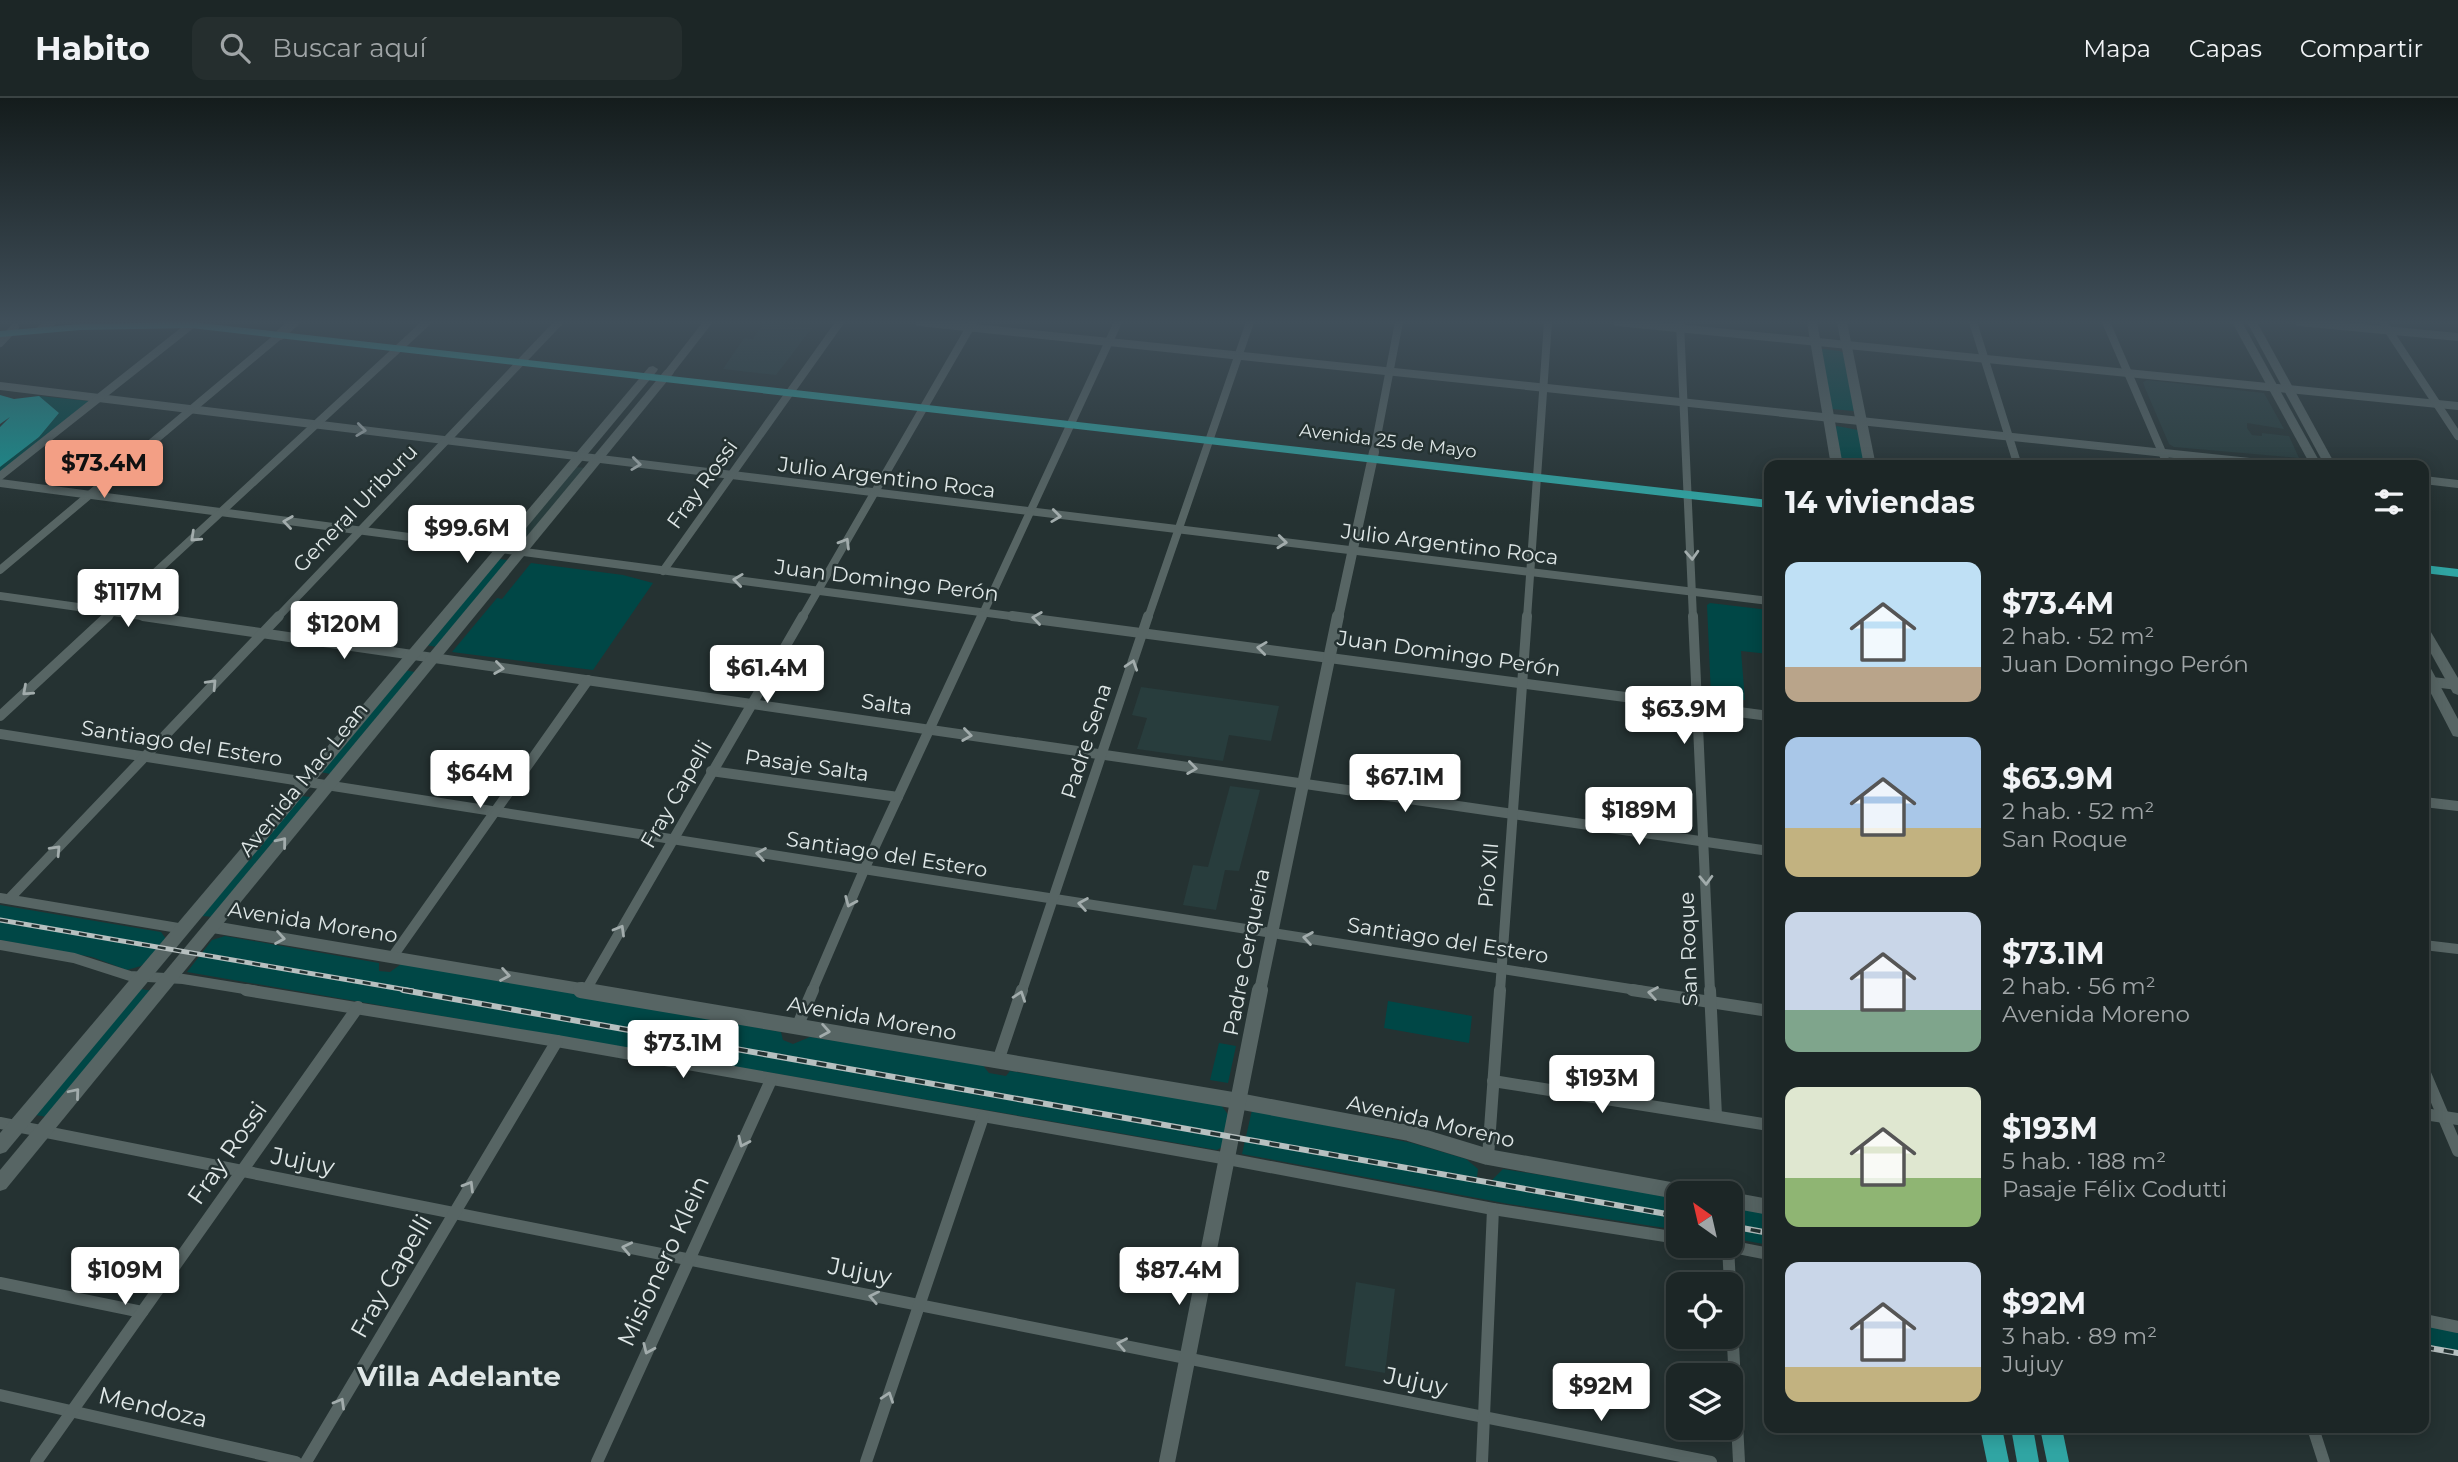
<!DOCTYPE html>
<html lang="es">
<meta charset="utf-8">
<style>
:root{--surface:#1c2626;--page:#252e2e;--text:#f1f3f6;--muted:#a0a5a7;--line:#3a4343;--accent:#f39f85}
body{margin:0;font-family:Montserrat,sans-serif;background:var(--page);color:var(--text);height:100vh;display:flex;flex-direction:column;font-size:26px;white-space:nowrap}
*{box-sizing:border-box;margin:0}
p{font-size:23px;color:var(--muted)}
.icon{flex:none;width:38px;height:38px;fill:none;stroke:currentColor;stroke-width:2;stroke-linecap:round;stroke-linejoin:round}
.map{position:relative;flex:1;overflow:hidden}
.drawer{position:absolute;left:1764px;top:362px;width:665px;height:973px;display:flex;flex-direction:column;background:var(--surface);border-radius:14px;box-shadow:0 4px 18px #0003,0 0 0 2px var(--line)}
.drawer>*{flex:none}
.needle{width:46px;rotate:326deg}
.controls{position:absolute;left:1666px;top:1083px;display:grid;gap:14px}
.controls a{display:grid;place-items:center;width:77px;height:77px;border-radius:14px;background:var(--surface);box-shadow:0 4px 18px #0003,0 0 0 2px var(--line);font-size:35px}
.price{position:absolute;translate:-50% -60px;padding:0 16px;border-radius:7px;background:#fff;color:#222;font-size:23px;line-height:46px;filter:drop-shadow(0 2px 4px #0008)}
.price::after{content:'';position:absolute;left:50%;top:42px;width:21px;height:16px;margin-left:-10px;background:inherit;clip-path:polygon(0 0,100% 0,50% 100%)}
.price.selected{background:var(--accent);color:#111}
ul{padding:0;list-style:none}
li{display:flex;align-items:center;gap:21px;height:175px;padding:0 21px}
li span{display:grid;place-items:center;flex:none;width:196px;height:140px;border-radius:14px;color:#555}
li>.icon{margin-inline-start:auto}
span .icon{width:84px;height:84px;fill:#fffc;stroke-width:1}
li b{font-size:30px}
h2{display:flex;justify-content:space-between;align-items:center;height:84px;padding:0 21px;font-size:30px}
header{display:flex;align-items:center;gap:42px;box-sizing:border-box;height:98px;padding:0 35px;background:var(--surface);border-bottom:2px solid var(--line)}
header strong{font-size:33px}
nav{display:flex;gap:38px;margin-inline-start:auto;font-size:24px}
.search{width:490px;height:63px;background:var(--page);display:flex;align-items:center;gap:18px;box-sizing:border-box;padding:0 24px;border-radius:14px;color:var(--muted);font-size:26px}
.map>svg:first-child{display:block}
.built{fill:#283d3d}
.green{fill:#004746}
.water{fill:#169493}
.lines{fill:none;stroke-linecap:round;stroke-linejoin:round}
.minor-far2{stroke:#576564;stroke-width:8}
.minor-far1{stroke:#576564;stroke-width:10}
.minor{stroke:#576564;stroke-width:12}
.tertiary-far2{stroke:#576564;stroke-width:10}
.tertiary-far1{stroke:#576564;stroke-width:12}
.tertiary{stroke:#576564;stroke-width:16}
.secondary{fill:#576564;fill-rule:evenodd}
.primary{fill:#30a5a3;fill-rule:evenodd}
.rail-far1-casing{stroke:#b7c0c0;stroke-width:5}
.rail-casing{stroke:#b7c0c0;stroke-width:6}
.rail-far1{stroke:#253232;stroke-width:2.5;stroke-dasharray:8;stroke-linecap:butt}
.rail{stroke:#253232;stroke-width:3.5;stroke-dasharray:10;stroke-linecap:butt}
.oneway{stroke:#a2acac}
.labels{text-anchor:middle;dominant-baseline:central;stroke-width:5;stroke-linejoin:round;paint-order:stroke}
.far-street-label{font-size:18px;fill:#dfe7e7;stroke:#253232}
.street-label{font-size:21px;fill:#dfe7e7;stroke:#253232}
.near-street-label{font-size:24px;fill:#dfe7e7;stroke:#253232}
.near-neighbourhood-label{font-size:28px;font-weight:bold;fill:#dfe7e7;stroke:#253232}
</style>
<header>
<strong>Habito</strong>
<div class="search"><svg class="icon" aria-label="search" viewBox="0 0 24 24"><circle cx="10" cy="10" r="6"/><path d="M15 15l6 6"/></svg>Buscar aquí</div>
<nav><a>Mapa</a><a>Capas</a><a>Compartir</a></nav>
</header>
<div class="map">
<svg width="2458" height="1364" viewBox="0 0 2458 1364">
<rect width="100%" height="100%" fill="#253232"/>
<g class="built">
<polygon points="764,225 812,230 776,277 723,271 744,240 753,241"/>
<polygon points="2147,282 2264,295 2284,331 2247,325 2247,330 2252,337 2262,338 2262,335 2289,338 2299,360 2174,349 2169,346 2145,290 2143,284"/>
<polygon points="576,369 586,370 523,447 512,445"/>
<polygon points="1141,589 1279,608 1271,643 1229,637 1223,663 1137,651 1147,620 1132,617"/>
<polygon points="1230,688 1260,692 1239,773 1225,772 1216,812 1183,807 1193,767 1208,769"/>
<polygon points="1356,1184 1395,1191 1385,1275 1345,1268"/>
</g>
<g class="green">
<polygon points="1823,251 1840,253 1845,256 1854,313 1831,311 1820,253"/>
<polygon points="39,298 89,303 0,374 0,369 39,339 59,315"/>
<polygon points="1837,328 1858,332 1865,367 1840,367 1834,330"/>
<polygon points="498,461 508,462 437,549 426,547"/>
<polygon points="531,465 623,477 653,485 593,572 452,554 497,500 502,501"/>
<polygon points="1710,505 1769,512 1769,556 1741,553 1745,602 1711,598 1707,507"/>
<polygon points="404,572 415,574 331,676 320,674"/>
<polygon points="301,698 311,699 215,819 202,818"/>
<polygon points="0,807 161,834 166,841 155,856 141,868 127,872 92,859 0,842"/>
<polygon points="225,838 379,865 379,873 390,874 404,864 781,934 783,942 793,946 810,939 981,965 989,975 1006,978 1010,973 1221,1007 1229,1018 1225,1047 1217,1052 187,874 212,842"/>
<polygon points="141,891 153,893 48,1019 35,1017"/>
<polygon points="1388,903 1472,918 1469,945 1384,930"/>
<polygon points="1219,945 1236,948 1228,985 1210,982"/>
<polygon points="1252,1012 1412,1045 1466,1061 1478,1071 1477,1079 1491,1083 1503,1071 1678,1099 1678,1132 1509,1106 1242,1056"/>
<polygon points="1731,1107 1769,1115 1769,1147 1731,1140"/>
<polygon points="2424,1228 2458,1234 2458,1257 2424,1251"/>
</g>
<polygon class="water" points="0,297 14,301 39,298 59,315 39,339 0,369 0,329 10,319 0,326"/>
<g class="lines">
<g class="minor-far2">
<polyline points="919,224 2288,368"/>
<polyline points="1617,224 2458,308"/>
<polyline points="1973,224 2018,368"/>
<polyline points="2106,224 2168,368"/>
<polyline points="2299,224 2458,239"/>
<polyline points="2383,224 2458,338"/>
<polyline points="1680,225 1693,520"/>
<polyline points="41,231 52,224"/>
<polyline points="0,245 15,229"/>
<polyline points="669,274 708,224"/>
<polyline points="0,288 1769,503"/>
<polyline points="1374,354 1399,224"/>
<polyline points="0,378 191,227"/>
<polyline points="2424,382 2458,386"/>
<polyline points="0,385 1025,520"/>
<polyline points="0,472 280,237"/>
<polyline points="663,473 840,224"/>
<polyline points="0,498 156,520"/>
<polyline points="106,520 427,224"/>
<polyline points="277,520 559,224"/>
<polyline points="802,520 972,226"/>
<polyline points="981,520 1118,224"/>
<polyline points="1148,520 1250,224"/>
<polyline points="1527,520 1548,224"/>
</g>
<g class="minor-far1">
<polyline points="143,518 1769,753"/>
<polyline points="1012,518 1769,618"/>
<polyline points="1693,518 1710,893"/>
<polyline points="2424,583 2458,587"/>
<polyline points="0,618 108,518"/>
<polyline points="0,636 1643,893"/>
<polyline points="711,673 898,699"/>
<polyline points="2424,704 2458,708"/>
<polyline points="0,800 184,831"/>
<polyline points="9,801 279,518"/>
<polyline points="0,847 74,860 130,878 183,881 257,893"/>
<polyline points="2424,847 2458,851"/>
<polyline points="393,858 588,582"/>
<polyline points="586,892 803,518"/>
<polyline points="812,893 864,772 982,518"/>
<polyline points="1022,893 1148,518"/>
<polyline points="1500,893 1527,518"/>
</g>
<g class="minor">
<polyline points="246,892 557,943 1228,1061 1493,1111 1678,1140"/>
<polyline points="1632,892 1769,913"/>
<polyline points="1710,892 1716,1018"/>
<polyline points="797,929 813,892"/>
<polyline points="998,963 1022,892"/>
<polyline points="2424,973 2458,1053"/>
<polyline points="1493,983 1769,1027"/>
<polyline points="2424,1016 2458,1021"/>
<polyline points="0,1025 1711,1364"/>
<polyline points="1488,1059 1500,892"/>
<polyline points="1728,1148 1769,1156"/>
<polyline points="1728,1148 1730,1186"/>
<polyline points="0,1185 142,1214"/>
<polyline points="1731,1207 1739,1364"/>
<polyline points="2424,1222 2458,1229"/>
<polyline points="0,1297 296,1364"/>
<polyline points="2313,1330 2324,1364"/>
<polyline points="36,1364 358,909"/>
<polyline points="306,1364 557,943"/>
<polyline points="597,1364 771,982"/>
<polyline points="866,1364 983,1019"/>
<polyline points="1482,1364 1493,1111"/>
</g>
<g class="tertiary-far2">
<polyline points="280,237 294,224"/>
<polyline points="1338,520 1374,354"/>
</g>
<g class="tertiary-far1">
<polyline points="213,829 592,893"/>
<polyline points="1260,893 1338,518"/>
</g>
<g class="tertiary">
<polyline points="581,892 1238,1003 1409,1035 1488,1059 1693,1096"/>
<polyline points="1731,1102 1769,1109"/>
<polyline points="1167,1364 1260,892"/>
</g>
<g class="secondary">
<polygon points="1807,224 1817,224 1843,368 1831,368"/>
<polygon points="1837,224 1847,224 1876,368 1864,368"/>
<polygon points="2232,224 2242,224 2322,368 2311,368"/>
<polygon points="2247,224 2257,224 2336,368 2325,368"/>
<polygon points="653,268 658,271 657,273 6,1054 0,1056 0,1035 649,269"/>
<polygon points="669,271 674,274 673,276 6,1091 0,1093 0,1072 665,272"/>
<polygon points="2424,528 2428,529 2458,580 2458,597 2453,595 2424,543"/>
<polygon points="2424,566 2429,567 2458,621 2458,639 2453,638 2424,582"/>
</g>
<g class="primary">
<polygon points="192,224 1769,402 1769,410 191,230 80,232 0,239 0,233 80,226"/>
<polygon points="2424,467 2458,471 2458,479 2424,475"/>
<polygon points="1980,1330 2002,1330 2009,1364 1987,1364"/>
<polygon points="2011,1330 2033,1330 2039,1364 2017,1364"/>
<polygon points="2040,1330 2062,1330 2069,1364 2047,1364"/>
</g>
<g class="rail-far1-casing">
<polyline id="rail-far1" points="0,822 413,893"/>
</g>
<g class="rail-casing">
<g id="rail">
<polyline points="403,892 1678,1118"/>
<polyline points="1731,1128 1769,1135"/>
<polyline points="2424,1249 2458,1255"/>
</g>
</g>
<use href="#rail-far1" class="rail-far1"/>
<use href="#rail" class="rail"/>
</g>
<defs><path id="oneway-chevron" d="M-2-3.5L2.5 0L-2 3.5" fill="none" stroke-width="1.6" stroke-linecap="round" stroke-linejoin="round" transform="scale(1.75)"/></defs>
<g class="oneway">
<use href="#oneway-chevron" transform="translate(361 332) rotate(7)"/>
<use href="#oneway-chevron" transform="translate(636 366) rotate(7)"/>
<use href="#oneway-chevron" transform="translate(1056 418) rotate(7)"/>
<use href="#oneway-chevron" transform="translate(288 424) rotate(-172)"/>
<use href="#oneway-chevron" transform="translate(195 439) rotate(137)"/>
<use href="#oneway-chevron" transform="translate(1282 444) rotate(6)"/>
<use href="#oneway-chevron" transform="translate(845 445) rotate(-59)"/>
<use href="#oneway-chevron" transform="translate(1692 457) rotate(87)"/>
<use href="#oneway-chevron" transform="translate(738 482) rotate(-173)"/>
<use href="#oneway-chevron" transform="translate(1037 520) rotate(-172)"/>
<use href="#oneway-chevron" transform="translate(1262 550) rotate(-173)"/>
<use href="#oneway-chevron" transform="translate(1132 567) rotate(-72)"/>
<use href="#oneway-chevron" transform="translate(499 570) rotate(8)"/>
<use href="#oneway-chevron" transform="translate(212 586) rotate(-47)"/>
<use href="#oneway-chevron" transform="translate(27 593) rotate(138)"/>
<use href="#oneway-chevron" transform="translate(967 637) rotate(8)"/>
<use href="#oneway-chevron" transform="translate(1192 670) rotate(8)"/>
<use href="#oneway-chevron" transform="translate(282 744) rotate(-51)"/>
<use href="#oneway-chevron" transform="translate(56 752) rotate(-47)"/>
<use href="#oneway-chevron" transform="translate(761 756) rotate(-171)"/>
<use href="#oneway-chevron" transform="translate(1706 782) rotate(88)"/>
<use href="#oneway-chevron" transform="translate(850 804) rotate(113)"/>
<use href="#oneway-chevron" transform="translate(1083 806) rotate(-171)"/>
<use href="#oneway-chevron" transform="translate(620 832) rotate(-60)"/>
<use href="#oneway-chevron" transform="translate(280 840) rotate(9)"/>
<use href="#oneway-chevron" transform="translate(1308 840) rotate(-171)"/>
<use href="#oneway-chevron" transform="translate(505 877) rotate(10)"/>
<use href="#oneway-chevron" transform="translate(1653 895) rotate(-170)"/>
<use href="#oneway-chevron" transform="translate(1020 898) rotate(-71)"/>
<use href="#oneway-chevron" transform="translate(825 933) rotate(10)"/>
<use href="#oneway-chevron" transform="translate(75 995) rotate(-50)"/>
<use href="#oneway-chevron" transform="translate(743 1044) rotate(115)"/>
<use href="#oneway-chevron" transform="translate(469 1088) rotate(-59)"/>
<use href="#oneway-chevron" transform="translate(627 1150) rotate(-168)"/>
<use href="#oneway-chevron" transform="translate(874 1199) rotate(-169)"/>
<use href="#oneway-chevron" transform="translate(1122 1246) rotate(-169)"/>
<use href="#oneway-chevron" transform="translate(648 1251) rotate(114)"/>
<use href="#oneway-chevron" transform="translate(888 1299) rotate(-71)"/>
<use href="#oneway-chevron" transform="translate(340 1305) rotate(-60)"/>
</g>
<linearGradient id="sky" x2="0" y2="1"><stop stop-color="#141c1c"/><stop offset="0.54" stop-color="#404f5a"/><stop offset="1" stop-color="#404f5a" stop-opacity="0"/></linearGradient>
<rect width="2458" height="415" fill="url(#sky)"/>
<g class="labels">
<g class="far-street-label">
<text transform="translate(1388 343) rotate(7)">Avenida 25 de Mayo</text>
</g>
<g class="street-label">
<text transform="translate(887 379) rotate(7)">Julio Argentino Roca</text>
<text transform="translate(702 386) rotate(-54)">Fray Rossi</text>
<text transform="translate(355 410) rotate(-46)">General Uriburu</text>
<text transform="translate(1450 446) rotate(7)">Julio Argentino Roca</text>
<text transform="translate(887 482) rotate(7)">Juan Domingo Perón</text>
<text transform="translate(1449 555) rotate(8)">Juan Domingo Perón</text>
<text transform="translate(887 606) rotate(8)">Salta</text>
<text transform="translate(1086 643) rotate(-72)">Padre Sena</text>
<text transform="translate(182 645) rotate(9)">Santiago del Estero</text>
<text transform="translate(807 667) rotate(8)">Pasaje Salta</text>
<text transform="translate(303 681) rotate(-51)">Avenida Mac Lean</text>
<text transform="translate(676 696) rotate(-60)">Fray Capelli</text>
<text transform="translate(887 756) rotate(9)">Santiago del Estero</text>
<text transform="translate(1488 777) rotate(-85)">Pío XII</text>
<text transform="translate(313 824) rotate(9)">Avenida Moreno</text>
<text transform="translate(1448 842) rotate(9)">Santiago del Estero</text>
<text transform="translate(1688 851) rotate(-92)">San Roque</text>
<text transform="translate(1246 854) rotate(-79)">Padre Cerqueira</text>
<text transform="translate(872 920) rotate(10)">Avenida Moreno</text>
<text transform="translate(1431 1023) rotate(13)">Avenida Moreno</text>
</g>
<g class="near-street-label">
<text transform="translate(227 1055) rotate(-55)">Fray Rossi</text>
<text transform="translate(303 1063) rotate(11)">Jujuy</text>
<text transform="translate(663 1163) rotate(-65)">Misionero Klein</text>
<text transform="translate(860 1173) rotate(11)">Jujuy</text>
<text transform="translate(391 1178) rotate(-60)">Fray Capelli</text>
<text transform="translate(1416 1283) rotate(12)">Jujuy</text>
<text transform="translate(153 1309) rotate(13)">Mendoza</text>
</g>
<g class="near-neighbourhood-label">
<text x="459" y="1278">Villa Adelante</text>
</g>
</g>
</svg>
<div class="controls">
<a><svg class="needle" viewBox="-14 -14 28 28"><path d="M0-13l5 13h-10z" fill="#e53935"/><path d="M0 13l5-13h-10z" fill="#a0a5a7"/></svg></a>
<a><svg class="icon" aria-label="locate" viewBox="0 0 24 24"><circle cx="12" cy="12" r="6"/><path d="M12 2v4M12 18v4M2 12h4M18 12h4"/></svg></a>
<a><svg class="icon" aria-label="layers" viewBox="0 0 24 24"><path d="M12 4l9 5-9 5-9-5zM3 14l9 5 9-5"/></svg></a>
</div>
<b class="price selected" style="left:104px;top:402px">$73.4M</b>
<b class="price" style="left:467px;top:467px">$99.6M</b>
<b class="price" style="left:128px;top:531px">$117M</b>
<b class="price" style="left:344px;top:563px">$120M</b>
<b class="price" style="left:767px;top:607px">$61.4M</b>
<b class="price" style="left:1684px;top:648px">$63.9M</b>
<b class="price" style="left:480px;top:712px">$64M</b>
<b class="price" style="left:1405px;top:716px">$67.1M</b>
<b class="price" style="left:1639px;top:749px">$189M</b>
<b class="price" style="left:683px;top:982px">$73.1M</b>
<b class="price" style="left:1602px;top:1017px">$193M</b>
<b class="price" style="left:125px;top:1209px">$109M</b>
<b class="price" style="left:1179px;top:1209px">$87.4M</b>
<b class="price" style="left:1601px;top:1325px">$92M</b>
<section class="drawer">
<h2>14 viviendas<svg class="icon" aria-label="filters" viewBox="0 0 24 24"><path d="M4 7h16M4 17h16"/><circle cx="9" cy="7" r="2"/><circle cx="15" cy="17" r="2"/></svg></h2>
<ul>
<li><span style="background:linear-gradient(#bfe0f5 75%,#b9a48a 0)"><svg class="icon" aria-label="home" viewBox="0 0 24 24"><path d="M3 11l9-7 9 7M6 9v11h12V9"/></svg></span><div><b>$73.4M</b><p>2 hab. · 52 m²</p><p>Juan Domingo Perón</p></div></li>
<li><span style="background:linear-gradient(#a9c7e8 65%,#c2b280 0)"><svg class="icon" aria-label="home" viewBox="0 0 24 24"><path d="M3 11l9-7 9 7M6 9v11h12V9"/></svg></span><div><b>$63.9M</b><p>2 hab. · 52 m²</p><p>San Roque</p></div></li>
<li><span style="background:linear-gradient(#c9d6e8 70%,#7fa58c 0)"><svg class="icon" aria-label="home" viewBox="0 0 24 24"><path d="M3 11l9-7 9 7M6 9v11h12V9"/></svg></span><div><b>$73.1M</b><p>2 hab. · 56 m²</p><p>Avenida Moreno</p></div></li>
<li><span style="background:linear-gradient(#dfe7d0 65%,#8fb573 0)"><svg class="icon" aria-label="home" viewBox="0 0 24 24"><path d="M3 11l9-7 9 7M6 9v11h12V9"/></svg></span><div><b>$193M</b><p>5 hab. · 188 m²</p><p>Pasaje Félix Codutti</p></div></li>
<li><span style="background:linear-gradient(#c9d6e8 75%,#c2b280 0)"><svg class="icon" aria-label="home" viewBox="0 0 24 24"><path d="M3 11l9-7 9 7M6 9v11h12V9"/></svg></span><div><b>$92M</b><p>3 hab. · 89 m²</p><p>Jujuy</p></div></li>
</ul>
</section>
</div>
